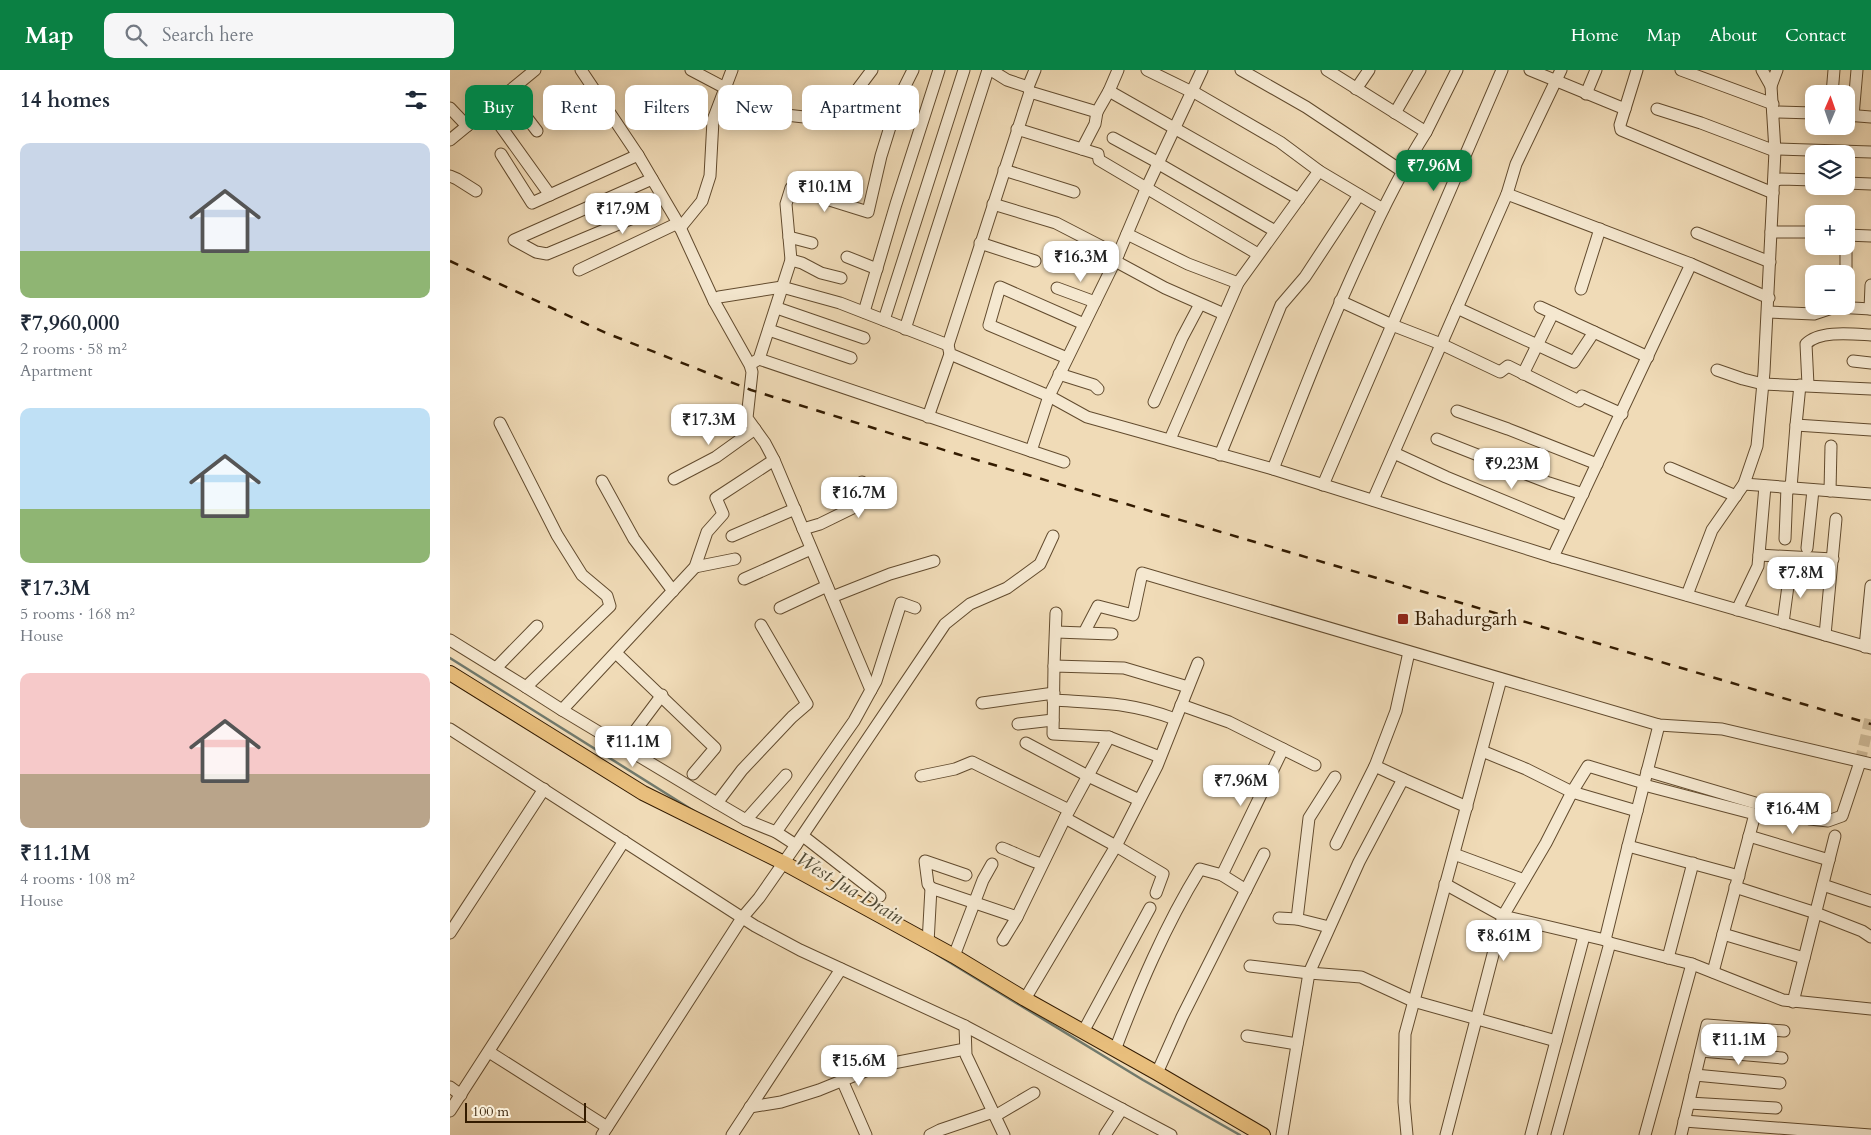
<!DOCTYPE html>
<meta charset="utf-8">
<style>
:root{--surface:#fff;--page:#f6f6f7;--text:#1f2937;--muted:#747a83;--accent:#0b8043}
body{margin:0;font-family:Cardo,serif;background:var(--page);color:var(--text);height:100vh;display:flex;flex-direction:column;font-size:19px;white-space:nowrap}
*{box-sizing:border-box;margin:0}
p{font-size:16px;color:var(--muted)}
.icon{flex:none;width:28px;height:28px;fill:none;stroke:currentColor;stroke-width:2;stroke-linecap:round;stroke-linejoin:round}
.map{position:relative;flex:1;overflow:hidden}
.side{display:flex;flex-direction:column;background:var(--surface);width:450px}
.side>*{flex:none}
.hud{position:absolute;left:15px;top:15px;width:475px;height:45px;display:flex;gap:10px}
.needle{width:32px;rotate:2deg}
.buttons{position:absolute;left:1355px;top:15px;display:grid;gap:10px}
.buttons a{display:grid;place-items:center;width:50px;height:50px;border-radius:10px;background:var(--surface);box-shadow:0 2px 12px #0003;font-size:25px}
.scale{position:absolute;left:15px;bottom:12px;width:121px;box-sizing:border-box;padding-left:5px;border:2px solid #331b00;border-top:0;font-size:14px;line-height:18px;white-space:nowrap;color:#331b00;-webkit-text-stroke:4px #f5e8d0;paint-order:stroke}
.price{position:absolute;translate:-50% -42px;padding:0 11px;border-radius:10px;background:#fff;color:#222;font-size:16px;line-height:32px;filter:drop-shadow(0 1px 2px #0008)}
.price::after{content:'';position:absolute;left:50%;top:30px;width:15px;height:11px;margin-left:-8px;background:inherit;clip-path:polygon(0 0,100% 0,50% 100%)}
.price.on{background:var(--accent);color:#fff}
ul{padding:0;list-style:none}
li{display:grid;align-content:center;gap:10px;height:265px;padding:0 20px}
li span{display:grid;place-items:center;height:155px;border-radius:10px;color:#555}
li>.icon{margin-inline-start:auto}
span .icon{width:90px;height:90px;fill:#fffc;stroke-width:1}
li b{font-size:21px}
h2{display:flex;justify-content:space-between;align-items:center;height:60px;padding:0 20px;font-size:21px}
.chip{padding:0 18px;border-radius:10px;background:var(--surface);box-shadow:0 2px 12px #0003;font-size:18px;line-height:45px}
.chip.on{background:var(--accent);color:#fff}
header{display:flex;align-items:center;gap:30px;box-sizing:border-box;height:70px;padding:0 25px;background:var(--accent);color:#fff}
header strong{font-size:24px}
nav{display:flex;gap:28px;margin-inline-start:auto;font-size:18px}
.search{width:350px;height:45px;background:var(--page);display:flex;align-items:center;gap:12px;box-sizing:border-box;padding:0 18px;border-radius:10px;color:var(--muted);font-size:19px}
main{display:flex;flex:1;min-height:0}
.map>svg:first-child{display:block}
.lines{fill:none;stroke-linecap:round;stroke-linejoin:round}
.stream{stroke:#717a6d;stroke-width:2.5}
.minor-tunnel{stroke:#cab592;stroke-width:11;stroke-dasharray:11 5.5;stroke-linecap:butt}
.minor-casing{stroke:#624b2e;stroke-width:13}
.major-casing{stroke:#331b00;stroke-width:16}
.minor{stroke:#f5e8d0;stroke-width:11}
.major{stroke:#e8be7c;stroke-width:14}
.rail{stroke:#331b00;stroke-width:2.5;stroke-dasharray:9 9;stroke-linecap:butt}
.poi-dot{fill:#8f2418;stroke:#f5e8d0;stroke-width:2}
.labels{text-anchor:middle;dominant-baseline:central;stroke-width:4.5;stroke-linejoin:round;paint-order:stroke}
.poi-label{font-size:19px;fill:#331b00;stroke:#f5e8d0;text-anchor:start}
.water-label{font-size:20px;font-style:italic;fill:#524b36;stroke:#f5e8d0}
</style>
<header>
<strong>Map</strong>
<div class="search"><svg class="icon" aria-label="search" viewBox="0 0 24 24"><circle cx="10" cy="10" r="6"/><path d="M15 15l6 6"/></svg>Search here</div>
<nav><a>Home</a><a>Map</a><a>About</a><a>Contact</a></nav>
</header>
<main>
<section class="side">
<h2>14 homes<svg class="icon" aria-label="filters" viewBox="0 0 24 24"><path d="M4 7h16M4 17h16"/><circle cx="9" cy="7" r="2"/><circle cx="15" cy="17" r="2"/></svg></h2>
<ul>
<li><span style="background:linear-gradient(#c9d6e8 70%,#8fb573 0)"><svg class="icon" aria-label="home" viewBox="0 0 24 24"><path d="M3 11l9-7 9 7M6 9v11h12V9"/></svg></span><div><b>₹7,960,000</b><p>2 rooms · 58 m²</p><p>Apartment</p></div></li>
<li><span style="background:linear-gradient(#bfe0f5 65%,#8fb573 0)"><svg class="icon" aria-label="home" viewBox="0 0 24 24"><path d="M3 11l9-7 9 7M6 9v11h12V9"/></svg></span><div><b>₹17.3M</b><p>5 rooms · 168 m²</p><p>House</p></div></li>
<li><span style="background:linear-gradient(#f6c9c9 65%,#b9a48a 0)"><svg class="icon" aria-label="home" viewBox="0 0 24 24"><path d="M3 11l9-7 9 7M6 9v11h12V9"/></svg></span><div><b>₹11.1M</b><p>4 rooms · 108 m²</p><p>House</p></div></li>
</ul>
</section>
<div class="map">
<svg width="1421" height="1065" viewBox="0 0 1421 1065">
<rect width="100%" height="100%" fill="#f0dbb7"/>
<filter id="stains"><feTurbulence type="fractalNoise" baseFrequency=".004" numOctaves="4"/><feColorMatrix values="0 0 0 0 .2 0 0 0 0 .09 0 0 0 0 .02 0 0 0 .5 -.17"/></filter>
<radialGradient id="worn" r=".72"><stop offset=".6" stop-color="#630" stop-opacity="0"/><stop offset="1" stop-color="#630" stop-opacity=".3"/></radialGradient>
<g class="lines">
<g class="stream">
<polyline points="0,588 244,741"/>
<polyline points="486,884 693,1010 790,1065"/>
</g>
<polyline class="minor-tunnel" points="1410,692 1421,644"/>
<g class="minor-casing">
<g id="minor">
<polyline points="131,0 188,85 228,153 264,231 300,295 302,302 297,348 315,373 324,390 421,620 404,651 326,762"/>
<polyline points="241,0 313,38 336,45 354,47 383,37 401,28 422,0"/>
<polyline points="541,0 557,10 578,17 580,22 647,42 659,21 849,129"/>
<polyline points="697,0 742,22"/>
<polyline points="791,0 856,37 952,101"/>
<polyline points="1080,0 1175,39"/>
<polyline points="1187,0 1170,55 1171,60 1323,123"/>
<polyline points="1231,0 1323,34"/>
<polyline points="1312,0 1321,16"/>
<polyline points="578,17 585,0"/>
<polyline points="906,19 919,0"/>
<polyline points="659,21 668,0"/>
<polyline points="742,21 830,72 869,101 933,139"/>
<polyline points="58,23 87,61"/>
<polyline points="1136,24 1146,0"/>
<polyline points="1382,24 1384,0"/>
<polyline points="0,38 17,56"/>
<polyline points="1207,39 1251,53 1325,81"/>
<polyline points="39,40 100,125"/>
<polyline points="1323,42 1364,43"/>
<polyline points="945,43 970,0"/>
<polyline points="1396,45 1421,47"/>
<polyline points="1403,46 1407,0"/>
<polyline points="567,59 648,84 649,90 808,184"/>
<polyline points="976,62 1007,0"/>
<polyline points="663,68 709,93"/>
<polyline points="0,70 85,0"/>
<polyline points="632,79 645,54 647,42"/>
<polyline points="1325,79 1421,82"/>
<polyline points="51,84 82,133 188,85"/>
<polyline points="709,94 825,161"/>
<polyline points="554,100 624,122"/>
<polyline points="0,106 7,109 26,121"/>
<polyline points="1324,111 1331,109 1364,110"/>
<polyline points="1396,113 1421,114"/>
<polyline points="1057,124 1241,194 1319,228"/>
<polyline points="543,134 606,153 668,185 696,119 752,0"/>
<polyline points="195,143 97,184 86,182 64,170 202,109"/>
<polyline points="230,158 252,131 260,106 263,50 282,0"/>
<polyline points="1321,162 1364,162"/>
<polyline points="1247,163 1320,192"/>
<polyline points="677,164 738,194 788,213"/>
<polyline points="1396,165 1421,166"/>
<polyline points="339,167 362,173"/>
<polyline points="530,173 585,191"/>
<polyline points="397,187 427,199"/>
<polyline points="341,190 352,193 371,203 391,208"/>
<polyline points="665,191 715,218 774,244"/>
<polyline points="129,200 228,153"/>
<polyline points="1396,204 1396,176"/>
<polyline points="607,218 645,232"/>
<polyline points="1131,219 1150,159"/>
<polyline points="264,231 269,227 332,217 390,233 498,275 500,284 599,326 637,347 823,399 1103,487 1421,578"/>
<polyline points="890,231 942,255 991,274 1050,302 1058,296 1129,331 1132,326 1172,344"/>
<polyline points="1090,237 1198,287"/>
<polyline points="327,238 414,268"/>
<polyline points="1007,238 1124,292 1144,262"/>
<polyline points="1420,239 1421,215"/>
<polyline points="414,242 446,134 489,0"/>
<polyline points="1318,242 1364,244 1385,237 1421,239"/>
<polyline points="434,250 514,0"/>
<polyline points="455,259 538,0"/>
<polyline points="319,260 401,288"/>
<polyline points="498,275 580,22"/>
<polyline points="617,288 539,255 550,217 634,254"/>
<polyline points="309,289 581,381 599,326 668,185"/>
<polyline points="1403,291 1421,293"/>
<polyline points="304,292 309,289 341,190 336,134 341,118 418,142 431,86 449,28 463,0"/>
<polyline points="1267,300 1293,309 1313,314 1421,319"/>
<polyline points="609,304 644,315 648,319"/>
<polyline points="1073,304 1103,243"/>
<polyline points="1350,315 1346,355 1421,360"/>
<path d="M1358,315L1356,274C1369,260 1403,264 1421,265"/>
<polyline points="704,332 732,268 750,234"/>
<polyline points="1007,341 1058,359 1147,394"/>
<polyline points="478,347 500,284"/>
<polyline points="50,353 107,465 132,505 157,526 160,536 76,617 112,640 245,497 257,462 273,444 266,428 324,390"/>
<polyline points="721,367 788,213 869,101"/>
<polyline points="987,369 1099,413 1133,424"/>
<polyline points="581,381 614,392"/>
<polyline points="944,383 996,407 1117,457"/>
<polyline points="770,385 831,235 855,207 909,125"/>
<polyline points="1220,398 1286,426"/>
<path d="M823,399C852,326 880,252 914,180C932,140 952,100 976,62L877,0"/>
<polyline points="224,409 266,387 305,359"/>
<polyline points="152,411 184,469 223,521"/>
<polyline points="1294,414 1421,424"/>
<polyline points="873,415 1052,0"/>
<polyline points="1341,418 1346,355"/>
<polyline points="1380,421 1381,376"/>
<polyline points="923,430 1057,124 1066,94 1111,0"/>
<polyline points="353,459 370,454 419,430 412,412"/>
<polyline points="282,466 345,439"/>
<polyline points="1335,469 1337,417"/>
<polyline points="1357,478 1363,420"/>
<polyline points="1309,485 1383,489"/>
<polyline points="1103,487 1241,194"/>
<polyline points="245,497 285,489"/>
<polyline points="294,509 361,479"/>
<polyline points="1237,525 1262,460 1294,414 1307,376 1314,302 1325,81 1321,16 1327,0"/>
<polyline points="382,527 440,504 484,491"/>
<polyline points="330,538 377,516"/>
<polyline points="1287,540 1308,496 1315,416"/>
<polyline points="1333,553 1340,501"/>
<polyline points="635,561 648,536 683,545 692,503 1209,655 1272,659 1421,694"/>
<polyline points="606,562 662,564"/>
<polyline points="1375,565 1386,449"/>
<polyline points="0,570 76,617"/>
<polyline points="1415,577 1421,516"/>
<polyline points="166,583 265,678 243,704"/>
<polyline points="604,596 606,543"/>
<polyline points="46,598 87,556"/>
<polyline points="421,620 426,611 451,533 465,538"/>
<path d="M603,630C649,633 681,632 725,649"/>
<polyline points="532,633 604,623"/>
<polyline points="731,635 779,652 865,695"/>
<polyline points="112,640 267,733"/>
<polyline points="568,654 603,650"/>
<polyline points="0,659 305,856 350,880 515,956 721,1065"/>
<polyline points="576,673 638,706 689,730"/>
<polyline points="173,677 212,625"/>
<polyline points="1032,681 1076,699 1122,722 1187,741"/>
<polyline points="710,687 659,667 603,664 604,596 674,598 738,617"/>
<polyline points="925,696 953,709"/>
<polyline points="1197,701 1360,749 1378,751 1392,746 1410,692"/>
<polyline points="471,706 505,699 522,692 619,740"/>
<polyline points="1194,715 1305,744 1263,902"/>
<polyline points="615,748 666,776 713,804 706,823"/>
<polyline points="296,750 267,733 292,700 342,647 357,634 311,555"/>
<polyline points="353,766 430,826"/>
<polyline points="1299,766 1379,790"/>
<polyline points="886,774 925,696 946,641 959,582"/>
<polyline points="346,775 495,554 520,534 557,518 590,494 603,466"/>
<polyline points="1178,776 1289,806"/>
<path d="M552,778C566,783 579,791 592,794"/>
<polyline points="1004,784 1074,810"/>
<polyline points="772,805 833,679"/>
<polyline points="995,814 1053,846 1155,870 1160,873 1242,894 1333,930 1421,939"/>
<polyline points="1373,815 1421,831"/>
<polyline points="1285,817 1366,843 1412,861 1421,867"/>
<polyline points="481,818 478,814 475,791 516,805"/>
<polyline points="829,848 847,849"/>
<polyline points="879,857 847,849 859,748 885,707"/>
<polyline points="0,863 94,719"/>
<polyline points="1273,864 1354,888"/>
<polyline points="553,870 567,847"/>
<polyline points="1155,870 1178,776 1209,655"/>
<polyline points="478,873 481,818 567,847 615,748 659,667"/>
<polyline points="504,886 533,810 542,794"/>
<polyline points="1218,888 1243,793"/>
<polyline points="800,896 859,903 911,907 963,931 1106,971"/>
<polyline points="575,929 666,776 707,696 748,593"/>
<polyline points="1343,932 1385,766"/>
<polyline points="515,956 516,985 554,1065"/>
<polyline points="633,962 700,838"/>
<polyline points="797,966 847,974"/>
<path d="M665,980C689,917 715,856 750,799L772,805L796,820"/>
<polyline points="1251,981 1332,988"/>
<polyline points="39,982 157,1057"/>
<polyline points="707,1003 732,947 814,784"/>
<polyline points="1245,1005 1330,1013"/>
<polyline points="392,1010 416,1065"/>
<polyline points="0,1017 11,1025"/>
<polyline points="1239,1033 1326,1038"/>
<polyline points="300,1037 331,1032 369,1020 428,996 515,979"/>
<polyline points="0,1041 174,771"/>
<polyline points="545,1046 584,1023"/>
<polyline points="1234,1051 1421,1065"/>
<polyline points="152,1065 292,848 309,828 346,775 326,762 296,750 336,705"/>
<polyline points="282,1065 391,899"/>
<polyline points="480,1065 490,1060 543,1042"/>
<polyline points="655,1065 672,1039"/>
<polyline points="832,1065 859,903 909,792 953,709 1017,737"/>
<polyline points="957,1065 954,1032 955,964 1051,609"/>
<polyline points="996,1065 1053,846 1096,773 1122,722 1138,696 1194,713"/>
<polyline points="1081,1065 1134,866"/>
<polyline points="1107,1065 1160,873"/>
<polyline points="1195,1065 1242,894"/>
<polyline points="1231,1065 1257,955 1334,961"/>
</g>
</g>
<g class="major-casing">
<polyline id="major" points="0,603 193,723 334,793 504,886 575,929 707,1003 813,1065"/>
</g>
<use href="#minor" class="minor"/>
<use href="#major" class="major"/>
<polyline class="rail" points="0,191 156,263 301,320 507,384 1421,654"/>
</g>
<rect class="poi-dot" x="947" y="543" width="12" height="12" rx="2.5"/>
<g class="labels">
<g class="poi-label">
<text x="964" y="549">Bahadurgarh</text>
</g>
<g class="water-label">
<text transform="translate(400 818) rotate(31)">West Jua Drain</text>
</g>
</g>
<rect width="100%" height="100%" filter="url(#stains)"/>
<rect width="100%" height="100%" fill="url(#worn)"/>
</svg>
<div class="buttons">
<a><svg class="needle" viewBox="-14 -14 28 28"><path d="M0-13l5 13h-10z" fill="#e53935"/><path d="M0 13l5-13h-10z" fill="#747a83"/></svg></a>
<a><svg class="icon" aria-label="layers" viewBox="0 0 24 24"><path d="M12 4l9 5-9 5-9-5zM3 14l9 5 9-5"/></svg></a>
<a>+</a>
<a>−</a>
</div>
<div class="scale">100 m</div>
<b class="price on" style="left:984px;top:122px">₹7.96M</b>
<b class="price" style="left:375px;top:143px">₹10.1M</b>
<b class="price" style="left:173px;top:165px">₹17.9M</b>
<b class="price" style="left:631px;top:213px">₹16.3M</b>
<b class="price" style="left:259px;top:376px">₹17.3M</b>
<b class="price" style="left:1062px;top:420px">₹9.23M</b>
<b class="price" style="left:409px;top:449px">₹16.7M</b>
<b class="price" style="left:1351px;top:529px">₹7.8M</b>
<b class="price" style="left:183px;top:698px">₹11.1M</b>
<b class="price" style="left:791px;top:737px">₹7.96M</b>
<b class="price" style="left:1343px;top:765px">₹16.4M</b>
<b class="price" style="left:1054px;top:892px">₹8.61M</b>
<b class="price" style="left:1289px;top:996px">₹11.1M</b>
<b class="price" style="left:409px;top:1017px">₹15.6M</b>
<div class="hud">
<a class="chip on">Buy</a>
<a class="chip">Rent</a>
<a class="chip">Filters</a>
<a class="chip">New</a>
<a class="chip">Apartment</a>
</div>
</div>
</main>
